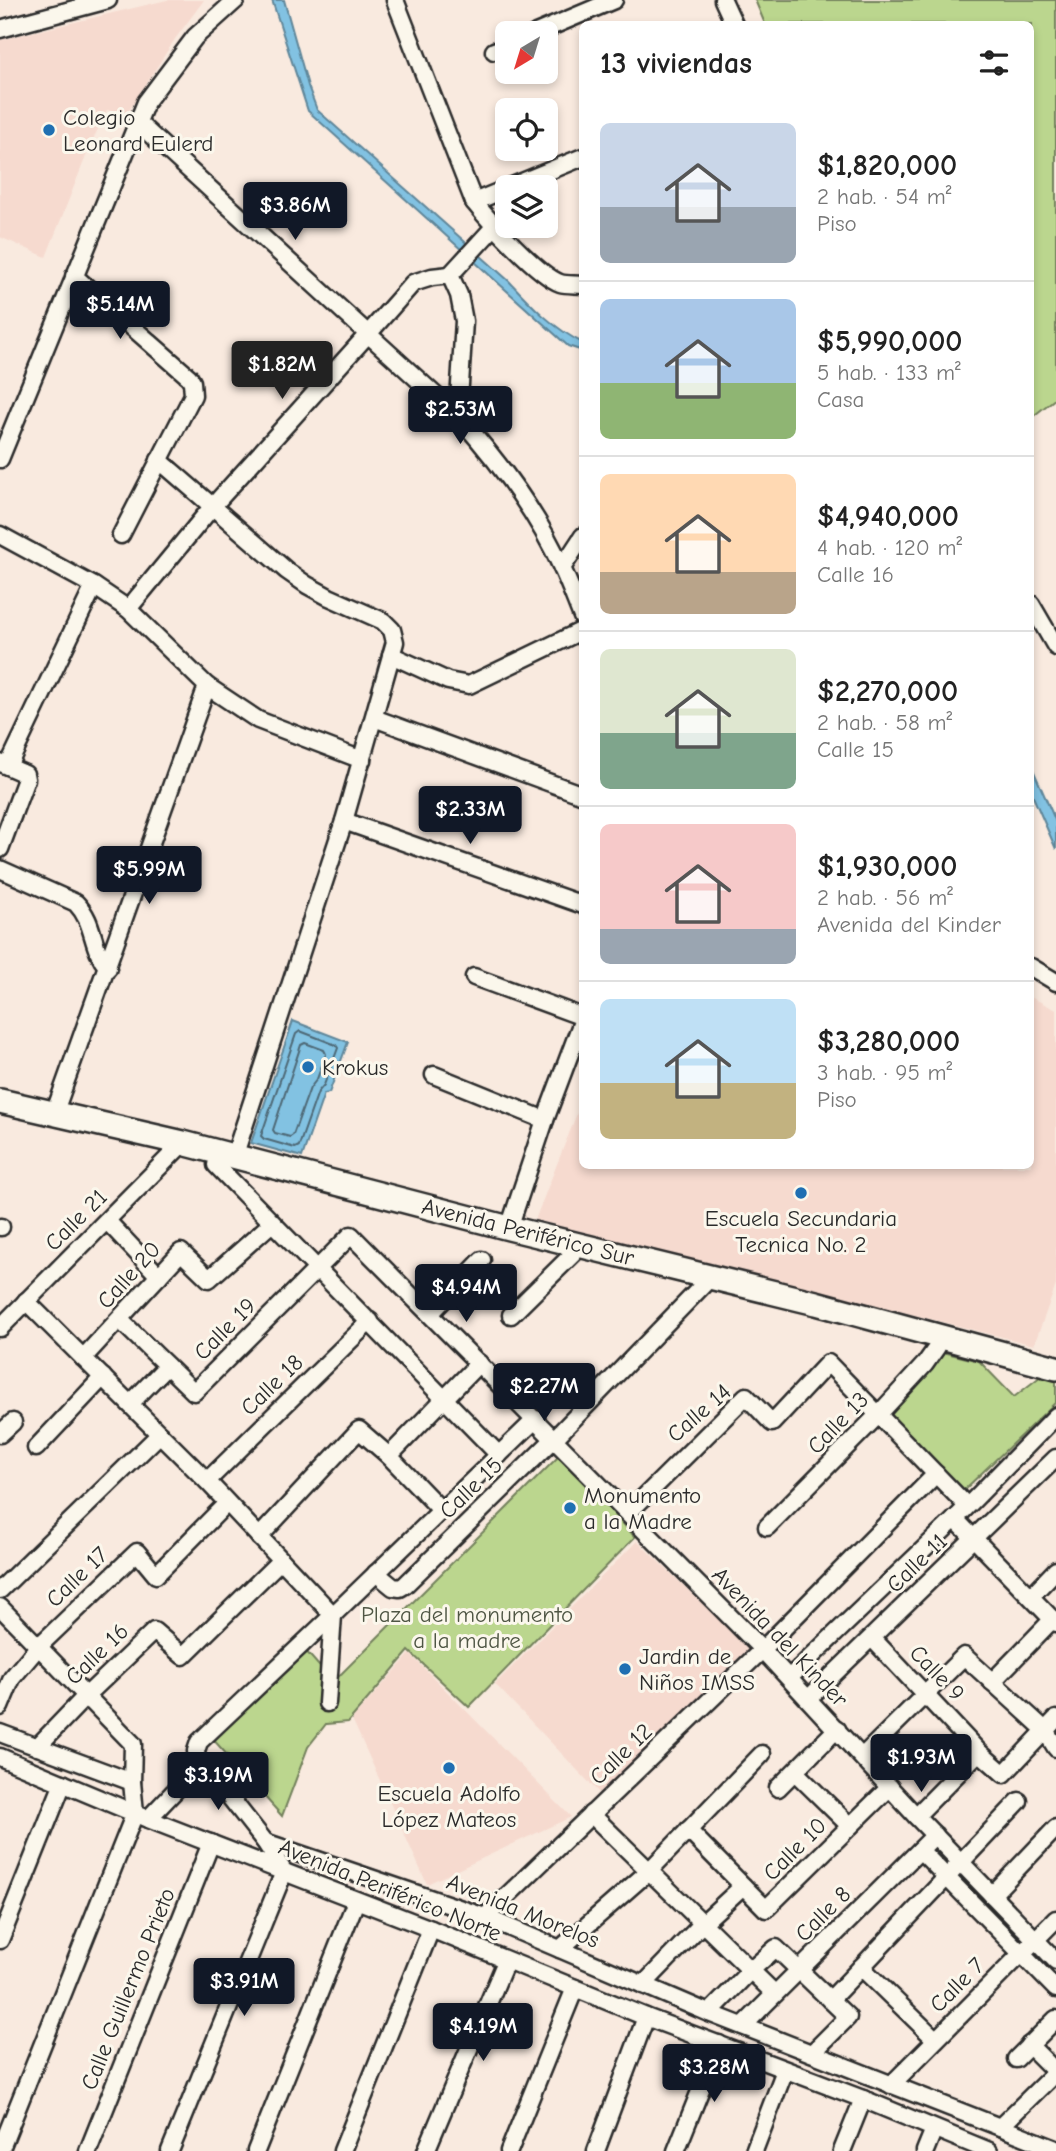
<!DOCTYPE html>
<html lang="es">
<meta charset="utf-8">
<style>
:root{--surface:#fff;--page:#f6f6f6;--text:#222;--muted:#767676;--line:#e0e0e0;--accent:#111827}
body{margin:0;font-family:"Comic Neue",sans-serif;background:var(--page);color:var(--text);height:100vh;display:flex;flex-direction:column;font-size:26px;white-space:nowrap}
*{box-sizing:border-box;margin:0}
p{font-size:23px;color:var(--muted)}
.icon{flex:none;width:38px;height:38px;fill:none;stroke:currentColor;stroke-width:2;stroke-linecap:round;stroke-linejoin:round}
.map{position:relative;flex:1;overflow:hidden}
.details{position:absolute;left:579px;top:21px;width:455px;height:1148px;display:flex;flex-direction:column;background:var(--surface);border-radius:10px;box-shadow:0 4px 10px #0003}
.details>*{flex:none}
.needle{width:46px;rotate:218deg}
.fabs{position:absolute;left:495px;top:21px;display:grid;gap:14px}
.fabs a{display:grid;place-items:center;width:63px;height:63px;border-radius:10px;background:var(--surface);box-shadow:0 4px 10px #0003;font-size:35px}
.price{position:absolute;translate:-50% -60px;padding:0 16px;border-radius:7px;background:var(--accent);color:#fff;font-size:23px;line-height:46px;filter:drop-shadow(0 2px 4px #0008)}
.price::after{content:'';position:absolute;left:50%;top:42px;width:21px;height:16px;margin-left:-10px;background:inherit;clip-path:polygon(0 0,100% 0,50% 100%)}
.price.active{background:#222;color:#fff}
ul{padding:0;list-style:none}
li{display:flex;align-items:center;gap:21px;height:175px;padding:0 21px}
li+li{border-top:2px solid var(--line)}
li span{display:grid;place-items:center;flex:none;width:196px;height:140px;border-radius:10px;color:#555}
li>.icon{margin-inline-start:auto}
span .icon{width:84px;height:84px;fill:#fffc;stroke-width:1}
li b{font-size:30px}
h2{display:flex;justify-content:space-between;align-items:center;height:84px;padding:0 21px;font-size:30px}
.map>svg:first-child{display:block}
.built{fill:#f6dacf}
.green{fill:#bbd68e;stroke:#73805c;stroke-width:2}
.water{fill:#82c2e2;stroke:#5f8699;stroke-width:2}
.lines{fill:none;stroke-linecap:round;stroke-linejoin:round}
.shore{stroke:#4e6774;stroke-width:2}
.street-casing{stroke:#2b2b2b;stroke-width:21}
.secondary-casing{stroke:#2b2b2b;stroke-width:28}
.street{stroke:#fbf7ec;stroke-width:16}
.secondary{stroke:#fbf7ec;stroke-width:23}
.poi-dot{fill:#1f6fb2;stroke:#fbf7ec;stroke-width:2.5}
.labels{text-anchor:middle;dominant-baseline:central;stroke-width:6;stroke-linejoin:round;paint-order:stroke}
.poi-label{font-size:23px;fill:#2b2b2b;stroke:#fbf7ec;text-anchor:start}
.street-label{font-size:23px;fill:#2b2b2b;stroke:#fbf7ec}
.park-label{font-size:23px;fill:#4f5644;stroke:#fbf7ec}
</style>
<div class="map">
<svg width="1056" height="2151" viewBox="0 0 1056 2151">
<rect width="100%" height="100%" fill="#f9eadf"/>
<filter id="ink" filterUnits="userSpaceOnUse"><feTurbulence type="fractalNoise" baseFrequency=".0143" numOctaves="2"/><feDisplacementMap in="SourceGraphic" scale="14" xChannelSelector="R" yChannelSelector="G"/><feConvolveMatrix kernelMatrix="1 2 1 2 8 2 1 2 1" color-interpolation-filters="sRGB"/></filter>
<g filter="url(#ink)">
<g class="built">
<polygon points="167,0 204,0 175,39 126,115 107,110 90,146 46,257 0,237 0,40"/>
<polygon points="1031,997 1056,1010 1056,1285 1034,1345 535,1220 583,1098 583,1166 1031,1166"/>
<polygon points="637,1541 756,1655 605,1799 495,1684"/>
<polygon points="410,1654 571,1817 427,1884 352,1719"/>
</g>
<g class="green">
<polygon points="755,0 1056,0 1056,398 1031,418 1031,24 765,24"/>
<polygon points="938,1351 979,1361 1014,1397 1041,1376 1056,1381 1056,1402 963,1491 887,1413"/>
<polygon points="561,1454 635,1537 469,1707 409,1651 348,1722 326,1724 308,1747 282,1816 211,1737 305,1650 333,1682"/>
</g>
<g class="water">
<path d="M272,0H284L308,86L317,110L509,281C530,304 554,329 583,343V351L568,346L308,111Z"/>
<polygon points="1031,765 1056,822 1056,849 1031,792"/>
<polygon points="293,1021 348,1042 329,1093 324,1094 302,1157 251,1143"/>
</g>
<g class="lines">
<g class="shore">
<polygon points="300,1031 336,1045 338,1048 324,1085 318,1092 299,1146 295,1148 264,1139 261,1136 296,1034"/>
<polygon points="305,1043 324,1050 326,1054 317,1079 310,1088 293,1135 290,1137 275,1133 273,1130 301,1045"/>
</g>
<g class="street-casing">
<g id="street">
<path d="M395,0L474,202C489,221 538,275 560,283C567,285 576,284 583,285"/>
<polyline points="723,0 734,24"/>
<polyline points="0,29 108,0"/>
<polyline points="536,33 614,0"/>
<polyline points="494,51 508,46"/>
<polyline points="137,122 368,334 413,283 432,277 450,275"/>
<polyline points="510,187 583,157"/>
<polyline points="474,202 508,188"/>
<path d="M494,227L450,275L459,295L464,321L458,416C499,462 537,512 562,568C570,585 576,602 583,619"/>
<polyline points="74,276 189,377 192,382 193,395 121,535"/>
<polyline points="0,459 146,102 195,37 236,0"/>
<polyline points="159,460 287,571 307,585 329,597 383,621 392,630 395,642 344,821 234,1157"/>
<polyline points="0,535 94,586 128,609 207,686 258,720 362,760"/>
<polyline points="562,568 583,536"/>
<polyline points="1031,604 1056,647"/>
<polyline points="128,609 212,507 368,334 458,416"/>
<polyline points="391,655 448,681 469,685 583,630"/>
<polyline points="374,718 583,795"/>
<polyline points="8,766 94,586"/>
<polyline points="344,821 583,905"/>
<polyline points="0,849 26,779 25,774 0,763"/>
<path d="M0,869L76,903C96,924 90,947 108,968"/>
<polyline points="1031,967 1056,982"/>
<polyline points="474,977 583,1017"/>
<polyline points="434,1075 545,1120"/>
<polyline points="54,1114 207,686"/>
<polyline points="216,1165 499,1455"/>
<polyline points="108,1222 159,1276"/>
<polyline points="0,1227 1,1227"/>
<polyline points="509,1228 545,1120 583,1019"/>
<polyline points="26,1301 207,1481 333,1615 327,1703"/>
<polyline points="430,1314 482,1260"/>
<polyline points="511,1315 574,1253"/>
<polyline points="120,1320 194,1392 351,1235 756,1643 916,1816 1056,1961"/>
<polyline points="0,1328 183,1143"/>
<polyline points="83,1358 181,1252 209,1279 272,1223"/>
<polyline points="130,1404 167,1366"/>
<polyline points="0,1434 13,1422"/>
<polyline points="36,1448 103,1377"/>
<polyline points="389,1456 479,1363"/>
<polyline points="207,1481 370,1321"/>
<polyline points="628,1513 746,1396 772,1423 828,1363 967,1506"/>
<polyline points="955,1519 1056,1623"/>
<polyline points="767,1527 878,1415 925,1364 937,1347"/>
<polyline points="259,1537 359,1430 389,1456 441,1510"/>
<polyline points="376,1573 393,1587 400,1588 405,1585 555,1438 710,1278"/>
<polyline points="0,1590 160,1434"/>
<polyline points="1031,1596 1056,1570"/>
<polyline points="0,1607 133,1744 132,1782 135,1813 0,2151"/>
<polyline points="872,1638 979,1752 1004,1774 1056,1719"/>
<polyline points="789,1678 955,1519 1056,1416"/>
<polyline points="992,1682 1053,1619"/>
<polyline points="808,1699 1056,1458"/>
<polyline points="0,1707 12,1678 38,1647 137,1552 156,1575 227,1503"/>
<polyline points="0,1733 132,1782"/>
<polyline points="37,1747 86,1696 154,1631 183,1656 281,1560"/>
<polyline points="0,1757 148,1819 431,1929 646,2017 863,2099 989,2151"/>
<polyline points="862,1757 964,1656 1045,1730 1056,1748"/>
<polyline points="198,1770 196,1751 199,1742 333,1615 536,1419"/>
<polyline points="795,1772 850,1826"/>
<polyline points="778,1788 837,1729"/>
<polyline points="591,1814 775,1994"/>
<polyline points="916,1816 979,1752"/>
<path d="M148,1819L190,1775C200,1768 204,1770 214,1777L265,1842L284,1872L170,2151"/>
<polyline points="688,1830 766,1909 890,1787"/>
<polyline points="265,1842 485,1917 709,2013 1056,2149"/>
<polyline points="920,1850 1056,1989"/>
<polyline points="992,1895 1056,1828"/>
<polyline points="485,1917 762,1650 936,1474"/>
<polyline points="0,1940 63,1783"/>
<polyline points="560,1949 649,1871 762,1754"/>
<polyline points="861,1967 935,2039"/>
<polyline points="643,1985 703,1923 743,1886"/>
<polyline points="830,2000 1019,1801"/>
<polyline points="709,2013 751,1970 776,1948 848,2017 812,2053"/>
<polyline points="743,2026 935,1835"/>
<polyline points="1029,2045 1056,2072"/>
<polyline points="1016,2059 1056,2019"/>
<polyline points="891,2085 1056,1919"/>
<polyline points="1000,2127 1056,2072"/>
<polyline points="88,2151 211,1843"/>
<polyline points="256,2151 356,1901"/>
<polyline points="342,2151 431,1929"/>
<polyline points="426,2151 506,1961"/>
<polyline points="509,2151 575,1988"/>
<polyline points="596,2151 646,2017"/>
<polyline points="676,2151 719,2044"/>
<polyline points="754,2151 785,2070"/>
<polyline points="842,2151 863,2099"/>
<polyline points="925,2151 934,2129"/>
</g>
</g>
<g class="secondary-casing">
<polyline id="secondary" points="0,1101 183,1143 509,1228 816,1303 1056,1368"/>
</g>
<use href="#street" class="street"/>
<use href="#secondary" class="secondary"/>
</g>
</g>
<g class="poi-dot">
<circle cx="49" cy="130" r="7"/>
<circle cx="308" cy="1067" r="7"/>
<circle cx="801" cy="1193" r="7"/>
<circle cx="570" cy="1508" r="7"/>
<circle cx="625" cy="1669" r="7"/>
<circle cx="449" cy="1768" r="7"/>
</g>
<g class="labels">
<g class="poi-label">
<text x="63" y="117">Colegio<tspan x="63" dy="26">Leonard Eulerd</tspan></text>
<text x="322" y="1067">Krokus</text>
<text x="801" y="1218" text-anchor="middle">Escuela Secundaria<tspan x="801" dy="26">Tecnica No. 2</tspan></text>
<text x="584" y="1495">Monumento<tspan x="584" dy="26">a la Madre</tspan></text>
<text x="639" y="1656">Jardin de<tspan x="639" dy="26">Niños IMSS</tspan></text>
<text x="449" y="1793" text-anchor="middle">Escuela Adolfo<tspan x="449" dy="26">López Mateos</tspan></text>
</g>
<g class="street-label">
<text transform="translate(76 1220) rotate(-45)">Calle 21</text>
<text transform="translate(528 1232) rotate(14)">Avenida Periférico Sur</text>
<text transform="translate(129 1275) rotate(-48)">Calle 20</text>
<text transform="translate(225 1329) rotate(-45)">Calle 19</text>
<text transform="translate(272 1385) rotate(-44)">Calle 18</text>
<text transform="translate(699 1413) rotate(-41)">Calle 14</text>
<text transform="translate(838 1423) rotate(-46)">Calle 13</text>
<text transform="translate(471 1488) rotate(-44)">Calle 15</text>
<text transform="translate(917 1563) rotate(-44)">Calle 11</text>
<text transform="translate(77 1577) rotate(-44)">Calle 17</text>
<text transform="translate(780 1637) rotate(46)">Avenida del Kinder</text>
<text transform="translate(97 1654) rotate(-44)">Calle 16</text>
<text transform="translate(937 1673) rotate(46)">Calle 9</text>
<text transform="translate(621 1754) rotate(-44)">Calle 12</text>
<text transform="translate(795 1849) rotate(-45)">Calle 10</text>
<text transform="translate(390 1890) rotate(22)">Avenida Periférico Norte</text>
<text transform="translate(523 1911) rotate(22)">Avenida Morelos</text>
<text transform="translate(823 1914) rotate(-45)">Calle 8</text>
<text transform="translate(957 1985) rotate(-45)">Calle 7</text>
<text transform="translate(128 1989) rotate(-68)">Calle Guillermo Prieto</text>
</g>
<g class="park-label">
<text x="467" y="1614">Plaza del monumento<tspan x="467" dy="26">a la madre</tspan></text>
</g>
</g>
</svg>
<div class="fabs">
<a><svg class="needle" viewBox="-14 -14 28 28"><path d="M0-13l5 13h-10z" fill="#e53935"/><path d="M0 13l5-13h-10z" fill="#767676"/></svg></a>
<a><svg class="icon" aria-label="locate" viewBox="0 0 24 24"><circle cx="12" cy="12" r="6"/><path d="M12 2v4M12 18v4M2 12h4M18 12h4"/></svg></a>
<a><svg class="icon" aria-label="layers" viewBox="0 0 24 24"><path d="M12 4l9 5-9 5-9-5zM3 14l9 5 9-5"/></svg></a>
</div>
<b class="price" style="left:295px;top:242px">$3.86M</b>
<b class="price" style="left:120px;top:341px">$5.14M</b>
<b class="price active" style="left:282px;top:401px">$1.82M</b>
<b class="price" style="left:460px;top:446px">$2.53M</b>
<b class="price" style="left:470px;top:846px">$2.33M</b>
<b class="price" style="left:149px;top:906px">$5.99M</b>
<b class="price" style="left:466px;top:1324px">$4.94M</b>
<b class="price" style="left:544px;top:1423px">$2.27M</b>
<b class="price" style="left:921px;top:1794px">$1.93M</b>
<b class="price" style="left:218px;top:1812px">$3.19M</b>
<b class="price" style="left:244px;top:2018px">$3.91M</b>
<b class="price" style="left:483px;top:2063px">$4.19M</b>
<b class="price" style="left:714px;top:2104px">$3.28M</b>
<section class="details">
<h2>13 viviendas<svg class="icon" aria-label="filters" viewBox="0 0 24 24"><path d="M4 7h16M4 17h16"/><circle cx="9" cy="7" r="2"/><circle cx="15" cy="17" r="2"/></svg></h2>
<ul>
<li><span style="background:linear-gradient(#c9d6e8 60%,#9aa5b1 0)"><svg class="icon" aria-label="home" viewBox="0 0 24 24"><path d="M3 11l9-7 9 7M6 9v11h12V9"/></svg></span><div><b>$1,820,000</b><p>2 hab. · 54 m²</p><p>Piso</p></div></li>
<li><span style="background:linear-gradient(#a9c7e8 60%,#8fb573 0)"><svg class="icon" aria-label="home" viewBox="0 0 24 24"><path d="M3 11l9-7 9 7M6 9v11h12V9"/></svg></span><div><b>$5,990,000</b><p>5 hab. · 133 m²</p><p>Casa</p></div></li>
<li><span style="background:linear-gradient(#ffd9b3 70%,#b9a48a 0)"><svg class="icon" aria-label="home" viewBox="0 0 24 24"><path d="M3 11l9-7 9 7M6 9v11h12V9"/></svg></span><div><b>$4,940,000</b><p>4 hab. · 120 m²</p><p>Calle 16</p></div></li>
<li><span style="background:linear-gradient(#dfe7d0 60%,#7fa58c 0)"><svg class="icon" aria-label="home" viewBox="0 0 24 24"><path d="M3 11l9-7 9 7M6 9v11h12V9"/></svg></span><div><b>$2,270,000</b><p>2 hab. · 58 m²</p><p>Calle 15</p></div></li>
<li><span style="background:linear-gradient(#f6c9c9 75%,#9aa5b1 0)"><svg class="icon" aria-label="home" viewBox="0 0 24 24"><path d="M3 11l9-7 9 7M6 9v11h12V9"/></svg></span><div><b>$1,930,000</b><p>2 hab. · 56 m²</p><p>Avenida del Kinder</p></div></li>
<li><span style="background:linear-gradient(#bfe0f5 60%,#c2b280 0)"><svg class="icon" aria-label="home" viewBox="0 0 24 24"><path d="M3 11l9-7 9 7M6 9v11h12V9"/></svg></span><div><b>$3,280,000</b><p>3 hab. · 95 m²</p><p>Piso</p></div></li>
</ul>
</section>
</div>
